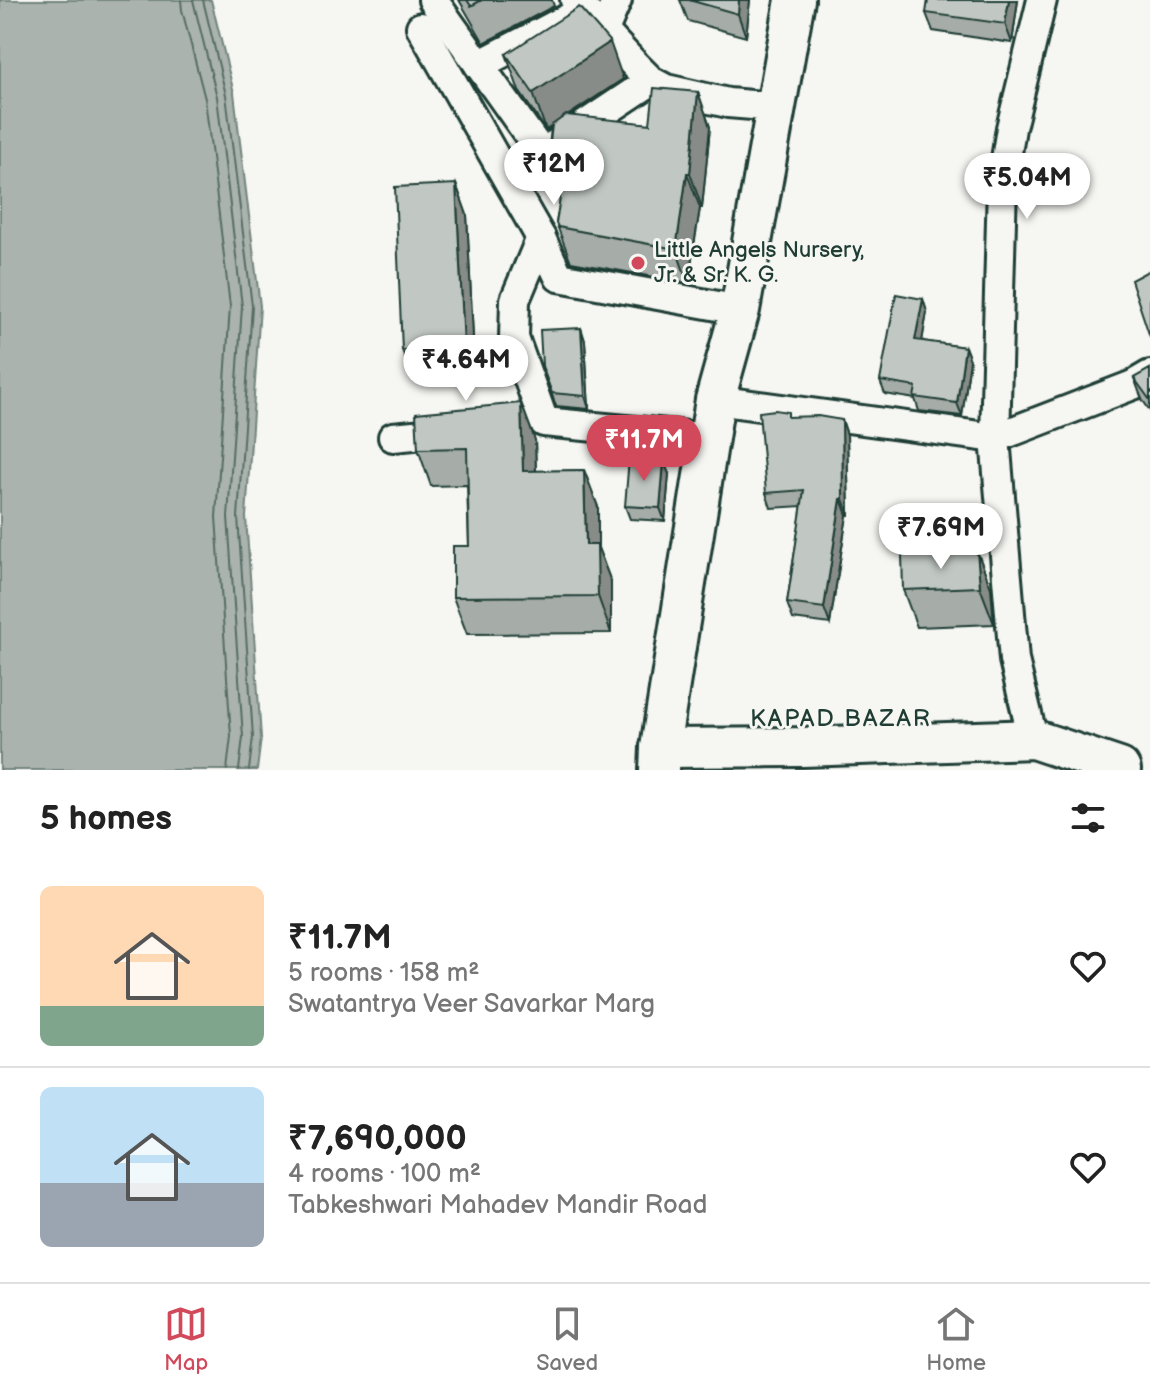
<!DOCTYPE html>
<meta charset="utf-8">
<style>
:root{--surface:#fff;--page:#f6f6f6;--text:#222;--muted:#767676;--line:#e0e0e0;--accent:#d1495b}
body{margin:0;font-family:"Balsamiq Sans",sans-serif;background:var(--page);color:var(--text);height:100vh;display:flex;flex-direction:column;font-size:30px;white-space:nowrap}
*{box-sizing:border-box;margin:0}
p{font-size:26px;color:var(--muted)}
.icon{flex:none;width:44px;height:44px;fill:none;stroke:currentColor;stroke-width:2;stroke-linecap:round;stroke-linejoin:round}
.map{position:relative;height:770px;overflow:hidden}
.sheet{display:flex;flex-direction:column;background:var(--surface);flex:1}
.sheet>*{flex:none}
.price{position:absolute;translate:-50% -68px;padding:0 18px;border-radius:28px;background:#fff;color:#222;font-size:26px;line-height:52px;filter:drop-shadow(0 2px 4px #0008)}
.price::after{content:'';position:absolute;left:50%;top:48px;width:24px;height:18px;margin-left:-12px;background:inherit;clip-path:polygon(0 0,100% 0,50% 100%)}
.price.on{background:var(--accent);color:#fff}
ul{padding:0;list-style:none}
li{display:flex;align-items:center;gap:24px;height:200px;padding:0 40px}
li+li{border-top:2px solid var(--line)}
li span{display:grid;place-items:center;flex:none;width:224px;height:160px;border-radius:12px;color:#555}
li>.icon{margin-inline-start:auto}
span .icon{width:96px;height:96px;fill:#fffc;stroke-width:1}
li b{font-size:34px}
h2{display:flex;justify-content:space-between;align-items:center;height:96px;padding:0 40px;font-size:34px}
.dock{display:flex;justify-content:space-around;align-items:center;height:112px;border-top:2px solid var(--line);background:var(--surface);font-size:22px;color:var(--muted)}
.dock a{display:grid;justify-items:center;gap:4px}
.dock .on{color:var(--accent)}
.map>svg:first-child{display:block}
.water{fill:#aab3ae;stroke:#72847d;stroke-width:2}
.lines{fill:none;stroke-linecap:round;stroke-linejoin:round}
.shore{stroke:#576c65;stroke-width:2}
.street-casing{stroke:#1f3d34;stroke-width:34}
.secondary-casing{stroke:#1f3d34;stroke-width:44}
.street{stroke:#f6f6f2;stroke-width:28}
.secondary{stroke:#f6f6f2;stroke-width:38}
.wall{fill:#a6aca8;stroke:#1f3d34;stroke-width:2}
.shaded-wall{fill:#878c88;stroke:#1f3d34;stroke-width:2}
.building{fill:#c1c8c3;stroke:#1f3d34;stroke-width:2}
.poi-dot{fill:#d1495b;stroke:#f6f6f2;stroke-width:3}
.labels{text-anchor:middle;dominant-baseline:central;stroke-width:6;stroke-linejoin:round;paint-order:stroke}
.poi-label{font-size:22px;fill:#1f3d34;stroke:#f6f6f2;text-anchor:start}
.neighbourhood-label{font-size:24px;letter-spacing:2px;fill:#1f3d34;stroke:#f6f6f2}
</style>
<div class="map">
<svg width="1150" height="770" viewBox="0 0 1150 770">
<rect width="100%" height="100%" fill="#f6f6f2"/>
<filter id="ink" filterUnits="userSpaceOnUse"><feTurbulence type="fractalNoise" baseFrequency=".0125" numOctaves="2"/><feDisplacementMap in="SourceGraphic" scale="16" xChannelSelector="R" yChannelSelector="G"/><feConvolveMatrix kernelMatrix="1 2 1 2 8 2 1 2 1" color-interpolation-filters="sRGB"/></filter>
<g filter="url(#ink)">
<polygon class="water" points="0,0 211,0 234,93 260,306 246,517 261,738 257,770 0,770"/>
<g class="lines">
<g class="shore">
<polyline points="181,0 182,10 205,99 230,306 216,517 231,736 227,770"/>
<polyline points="193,0 217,97 242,306 228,517 243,737 239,770"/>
<polyline points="203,0 226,95 252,306 238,517 253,737 249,770"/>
</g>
<g class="street-casing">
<g id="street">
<polyline points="433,0 536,145 543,150 549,149 651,81"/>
<polyline points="575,0 636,66 651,81 666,89 728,103 776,107"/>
<polyline points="421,27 541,238 559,277 740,310"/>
<polyline points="604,30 617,0"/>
<polyline points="479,65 567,19"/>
<polyline points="541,238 515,300 514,338 544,422 708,438"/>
<polyline points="715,400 995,438 1133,385 1150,375"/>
<polyline points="393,437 455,431"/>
<polyline points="1033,739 1014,660 995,438 1002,184 1011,128 1042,0"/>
</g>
</g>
<g class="secondary-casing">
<g id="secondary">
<polyline points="660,748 802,747 1033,739 1120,768 1121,770"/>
<polyline points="659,770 660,748 715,400 740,310 795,0"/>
</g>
</g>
<use href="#street" class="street"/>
<use href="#secondary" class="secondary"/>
</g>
<g class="wall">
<polygon points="459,0 552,0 554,6 484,43"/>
<polygon points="680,0 750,0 746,37 688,21"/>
<polygon points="1018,0 1012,43 933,31 926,13"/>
<polygon points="506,54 623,79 568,116 650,124 698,92 710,127 702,208 700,208 688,283 571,262 556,223 561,194 548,159 551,127 546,130 519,91"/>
<polygon points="456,184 467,215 475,378 414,381 402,350"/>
<polygon points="923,299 927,312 922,341 965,347 970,360 962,416 919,411 915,399 885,394 880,381"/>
<polygon points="581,328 585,341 589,409 556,406 542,366"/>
<polygon points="1150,369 1150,411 1142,399 1134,378"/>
<polygon points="790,417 842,420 847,435 849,515 847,515 830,624 793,619 787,603 802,506 771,508 766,493"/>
<polygon points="535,440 536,471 584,470 598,507 598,548 611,582 611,633 467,634 453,597 469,546 467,485 431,486 418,449"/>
<polygon points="669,474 665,521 630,519 625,506"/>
<polygon points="977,551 991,588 994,624 917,627 903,590"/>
</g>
<g class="shaded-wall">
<polygon points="739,0 750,0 746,37 738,14"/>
<polygon points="1009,0 1018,0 1012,43 1005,24"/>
<polygon points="610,42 623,79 546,130 533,93"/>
<polygon points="698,92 710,127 702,208 690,173"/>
<polygon points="687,173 700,208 688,283 676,249"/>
<polygon points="456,184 467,215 475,378 464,347"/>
<polygon points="923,299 927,312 920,353 915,340"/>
<polygon points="581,328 585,341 589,409 585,396"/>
<polygon points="965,347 970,360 962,416 957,403"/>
<polygon points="521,403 535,440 537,508 523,471"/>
<polygon points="842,420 847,435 849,515 843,499"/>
<polygon points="664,461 669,474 665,521 660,508"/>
<polygon points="584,470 598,507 598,548 611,582 611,633 598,596 586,545"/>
<polygon points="841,499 847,515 830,624 824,608"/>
<polygon points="977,551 991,588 994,624 980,587"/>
</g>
<g class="building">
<polygon points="467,0 482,0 471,6"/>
<polygon points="689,0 739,0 738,14"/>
<polygon points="928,0 1009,0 1005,24 926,13"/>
<polygon points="579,7 610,42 533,93 506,54"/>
<polygon points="654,88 698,92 690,173 687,173 676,249 558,227 556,223 566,161 548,159 552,125 566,115 650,124"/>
<polygon points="456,184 464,347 402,350 395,187"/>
<polygon points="1150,270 1150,337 1131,280"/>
<polygon points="896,294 923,299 915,340 965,347 957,403 914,397 916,387 880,381"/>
<polygon points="581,328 585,396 552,393 542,366 540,330"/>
<polygon points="1150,369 1150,400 1134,378"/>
<polygon points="521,403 523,471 584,470 586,545 597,545 598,596 453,597 453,546 469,546 467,448 418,449 416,413"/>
<polygon points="775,410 788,412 788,417 818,416 842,420 843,499 841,499 824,608 787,603 804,490 766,493 759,412"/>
<polygon points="629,458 664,461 660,508 625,506"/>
<polygon points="977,551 980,587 903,590 902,554"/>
</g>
</g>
<circle class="poi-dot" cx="638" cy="263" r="8"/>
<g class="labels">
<g class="poi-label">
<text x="654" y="250">Little Angels Nursery,<tspan x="654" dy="25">Jr. &amp; Sr. K. G.</tspan></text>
</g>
<g class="neighbourhood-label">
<text x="841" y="718">KAPAD BAZAR</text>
</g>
</g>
</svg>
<b class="price" style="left:554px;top:207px">₹12M</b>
<b class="price" style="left:1027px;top:221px">₹5.04M</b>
<b class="price" style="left:466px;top:403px">₹4.64M</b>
<b class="price on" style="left:644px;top:483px">₹11.7M</b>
<b class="price" style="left:941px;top:571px">₹7.69M</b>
</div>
<section class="sheet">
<h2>5 homes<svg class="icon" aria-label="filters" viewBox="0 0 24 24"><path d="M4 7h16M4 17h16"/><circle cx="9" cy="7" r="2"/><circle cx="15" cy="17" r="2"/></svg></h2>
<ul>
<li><span style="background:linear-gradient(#ffd9b3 75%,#7fa58c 0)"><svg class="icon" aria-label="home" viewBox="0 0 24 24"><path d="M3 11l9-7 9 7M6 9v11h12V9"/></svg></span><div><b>₹11.7M</b><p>5 rooms · 158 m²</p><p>Swatantrya Veer Savarkar Marg</p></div><svg class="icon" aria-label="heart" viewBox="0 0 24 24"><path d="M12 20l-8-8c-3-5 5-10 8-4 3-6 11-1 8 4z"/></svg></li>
<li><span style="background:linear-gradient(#bfe0f5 60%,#9aa5b1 0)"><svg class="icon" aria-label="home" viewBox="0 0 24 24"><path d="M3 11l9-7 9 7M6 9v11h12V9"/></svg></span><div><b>₹7,690,000</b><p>4 rooms · 100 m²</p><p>Tabkeshwari Mahadev Mandir Road</p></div><svg class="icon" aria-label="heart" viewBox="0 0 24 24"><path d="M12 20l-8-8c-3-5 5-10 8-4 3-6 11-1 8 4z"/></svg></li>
</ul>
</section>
<nav class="dock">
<a class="on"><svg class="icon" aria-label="map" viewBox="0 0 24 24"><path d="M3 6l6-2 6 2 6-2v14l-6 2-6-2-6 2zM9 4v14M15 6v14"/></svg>Map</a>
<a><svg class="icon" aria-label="saved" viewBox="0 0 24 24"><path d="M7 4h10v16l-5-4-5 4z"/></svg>Saved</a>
<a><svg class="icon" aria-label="home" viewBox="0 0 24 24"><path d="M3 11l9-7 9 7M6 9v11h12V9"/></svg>Home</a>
</nav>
